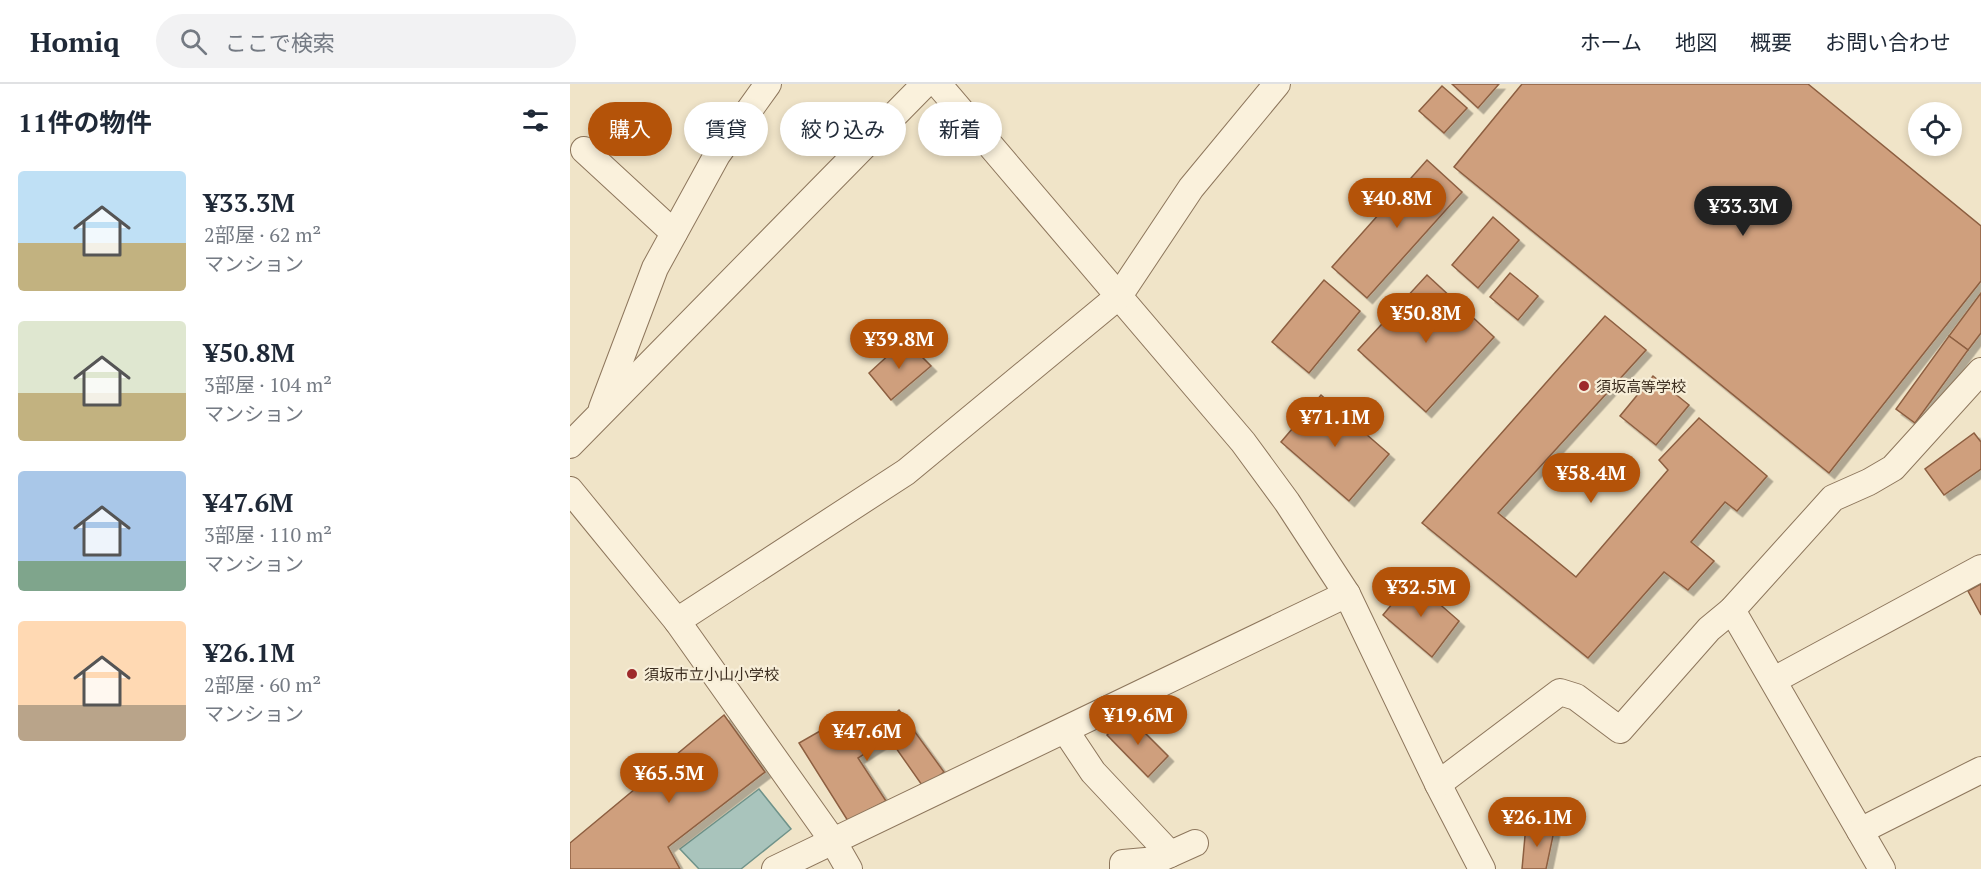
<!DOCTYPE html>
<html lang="ja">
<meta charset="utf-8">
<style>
:root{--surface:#fff;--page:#f2f2f3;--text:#1f2937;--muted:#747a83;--line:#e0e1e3;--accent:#b45309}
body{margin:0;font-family:"PT Serif","Noto Sans JP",serif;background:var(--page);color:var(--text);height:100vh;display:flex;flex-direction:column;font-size:22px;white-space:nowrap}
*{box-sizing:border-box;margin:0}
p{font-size:20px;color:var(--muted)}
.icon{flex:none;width:33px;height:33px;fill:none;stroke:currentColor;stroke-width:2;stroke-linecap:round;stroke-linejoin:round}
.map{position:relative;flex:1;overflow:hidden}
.sheet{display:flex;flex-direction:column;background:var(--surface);width:570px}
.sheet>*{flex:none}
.banner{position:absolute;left:18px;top:18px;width:570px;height:54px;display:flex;gap:12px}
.buttons{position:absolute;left:1338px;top:18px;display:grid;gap:12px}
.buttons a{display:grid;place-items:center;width:54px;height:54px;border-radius:50%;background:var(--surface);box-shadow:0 3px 9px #0003;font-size:30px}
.price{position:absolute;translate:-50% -51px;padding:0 14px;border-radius:21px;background:var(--accent);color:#fff;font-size:20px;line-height:39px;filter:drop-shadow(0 2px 3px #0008)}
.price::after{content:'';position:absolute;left:50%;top:36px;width:18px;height:14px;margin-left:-9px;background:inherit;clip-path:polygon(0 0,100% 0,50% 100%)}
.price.current{background:#222;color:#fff}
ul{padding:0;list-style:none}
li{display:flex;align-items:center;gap:18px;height:150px;padding:0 18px}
li span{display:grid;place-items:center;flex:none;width:168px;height:120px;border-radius:6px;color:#555}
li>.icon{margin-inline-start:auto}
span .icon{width:72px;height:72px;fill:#fffc;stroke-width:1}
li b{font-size:26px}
h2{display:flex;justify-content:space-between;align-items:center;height:72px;padding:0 18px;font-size:26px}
.pill{padding:0 21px;border-radius:27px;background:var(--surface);box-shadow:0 3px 9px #0003;font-size:21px;line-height:54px}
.pill.current{background:var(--accent);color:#fff}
header{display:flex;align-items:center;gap:36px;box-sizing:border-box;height:84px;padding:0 30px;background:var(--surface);border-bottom:2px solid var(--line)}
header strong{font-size:28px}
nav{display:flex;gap:33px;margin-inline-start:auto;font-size:21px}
.search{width:420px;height:54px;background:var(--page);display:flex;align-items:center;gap:15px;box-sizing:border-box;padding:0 21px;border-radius:33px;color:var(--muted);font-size:22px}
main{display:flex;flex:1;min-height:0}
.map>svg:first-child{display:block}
.water{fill:#a9c4bc;stroke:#6f938a;stroke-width:1.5}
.building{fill:#cf9f7d;stroke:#8d5f41;stroke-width:1.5;filter:url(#shadow)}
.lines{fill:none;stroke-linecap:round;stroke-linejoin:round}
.minor-casing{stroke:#8d765c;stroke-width:28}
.minor{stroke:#faf1dc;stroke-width:26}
.poi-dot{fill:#9e2a2b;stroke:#f7eed8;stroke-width:2}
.labels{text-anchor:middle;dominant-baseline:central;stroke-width:4.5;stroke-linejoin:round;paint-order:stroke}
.poi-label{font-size:15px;fill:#3d2e20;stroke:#f7eed8;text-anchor:start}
</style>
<header>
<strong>Homiq</strong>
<div class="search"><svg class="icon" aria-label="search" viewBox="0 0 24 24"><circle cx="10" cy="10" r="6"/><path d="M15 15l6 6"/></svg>ここで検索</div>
<nav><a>ホーム</a><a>地図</a><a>概要</a><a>お問い合わせ</a></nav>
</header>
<main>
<section class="sheet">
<h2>11件の物件<svg class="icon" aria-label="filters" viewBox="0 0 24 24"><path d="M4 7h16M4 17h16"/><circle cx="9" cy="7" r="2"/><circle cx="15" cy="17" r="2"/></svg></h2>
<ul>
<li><span style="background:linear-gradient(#bfe0f5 60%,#c2b280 0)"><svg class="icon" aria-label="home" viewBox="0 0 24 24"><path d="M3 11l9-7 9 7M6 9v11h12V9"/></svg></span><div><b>¥33.3M</b><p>2部屋 · 62 m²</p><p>マンション</p></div></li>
<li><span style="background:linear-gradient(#dfe7d0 60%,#c2b280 0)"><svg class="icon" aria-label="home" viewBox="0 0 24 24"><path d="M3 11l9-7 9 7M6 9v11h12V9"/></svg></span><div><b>¥50.8M</b><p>3部屋 · 104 m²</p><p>マンション</p></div></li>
<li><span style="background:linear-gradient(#a9c7e8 75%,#7fa58c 0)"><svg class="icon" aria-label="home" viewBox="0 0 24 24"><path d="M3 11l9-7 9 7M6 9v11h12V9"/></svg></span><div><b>¥47.6M</b><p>3部屋 · 110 m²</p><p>マンション</p></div></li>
<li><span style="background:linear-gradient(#ffd9b3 70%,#b9a48a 0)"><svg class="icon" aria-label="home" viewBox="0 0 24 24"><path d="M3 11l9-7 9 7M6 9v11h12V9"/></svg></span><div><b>¥26.1M</b><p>2部屋 · 60 m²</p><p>マンション</p></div></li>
</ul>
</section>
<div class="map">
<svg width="1411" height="785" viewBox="0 0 1411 785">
<defs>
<filter id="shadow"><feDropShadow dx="5.5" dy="5.5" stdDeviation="0" flood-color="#0004"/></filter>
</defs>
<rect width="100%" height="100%" fill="#f0e4c8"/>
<polygon class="water" points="189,705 221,745 171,785 129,785 110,765"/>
<g class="building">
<polygon points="882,0 929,0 908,24"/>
<polygon points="952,0 1238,0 1411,142 1411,197 1259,389 884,83"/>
<polygon points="872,2 897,24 874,49 849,27"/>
<polygon points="857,76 892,108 797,214 762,183"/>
<polygon points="923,133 949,156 908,204 882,181"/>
<polygon points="940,189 968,212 948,236 920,213"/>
<polygon points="857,191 924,253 856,328 788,266"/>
<polygon points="754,196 790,227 739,289 702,258"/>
<polygon points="1411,209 1411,249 1398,266 1379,252"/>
<polygon points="1035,232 1076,266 928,429 1006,493 1098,386 1089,376 1129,334 1197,392 1167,427 1155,418 1121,458 1144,477 1118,506 1094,488 1018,574 852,439"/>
<polygon points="1379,252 1398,266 1345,339 1326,325"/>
<polygon points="335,256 361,282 321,316 299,289"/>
<polygon points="1083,292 1119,321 1086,361 1050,332"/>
<polygon points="751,311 819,370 779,417 711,358"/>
<polygon points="1404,349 1411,358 1411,385 1374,411 1355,385"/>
<polygon points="842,496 889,537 862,573 813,531"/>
<polygon points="1411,500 1411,531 1398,507"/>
<polygon points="329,626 374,688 354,704 319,654 288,674 316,717 278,737 229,659 250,647 259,659 274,650 278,654 309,634 314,639"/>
<polygon points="154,631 195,688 98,763 110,785 0,785 0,759"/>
<polygon points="557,631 598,672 578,693 537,651"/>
<polygon points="956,741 984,747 976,785 952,785"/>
</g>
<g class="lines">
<g class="minor-casing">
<g id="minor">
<polyline points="368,0 673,358 717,418 777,510 868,700 912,785"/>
<polyline points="14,66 104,149"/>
<polyline points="32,324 85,184 147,71 198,0"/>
<polyline points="0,361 355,0"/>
<polyline points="0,406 107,537 263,757 279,785"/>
<polyline points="1162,526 1312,785"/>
<polyline points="107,537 336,388 549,212 621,104 707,0"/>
<polyline points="1204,596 1411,484"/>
<polyline points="495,646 523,688 600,770"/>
<polyline points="868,700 990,608 1006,613 1050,646 1139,545 1162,526 1263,414 1299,398 1323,384 1411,287"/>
<polyline points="1290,747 1411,686"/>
<polyline points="205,785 777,510"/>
<polyline points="553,785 553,779 587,776 625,759"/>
</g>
</g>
<use href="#minor" class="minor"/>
</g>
<g class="poi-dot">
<circle cx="1014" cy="302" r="6"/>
<circle cx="62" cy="590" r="6"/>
</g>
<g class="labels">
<g class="poi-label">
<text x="1026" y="302">須坂高等学校</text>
<text x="74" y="590">須坂市立小山小学校</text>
</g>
</g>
</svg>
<div class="buttons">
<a><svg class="icon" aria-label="locate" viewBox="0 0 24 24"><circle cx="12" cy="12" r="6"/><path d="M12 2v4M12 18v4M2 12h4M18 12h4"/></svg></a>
</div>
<b class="price" style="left:827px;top:145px">¥40.8M</b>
<b class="price current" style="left:1173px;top:153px">¥33.3M</b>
<b class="price" style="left:856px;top:260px">¥50.8M</b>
<b class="price" style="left:329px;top:286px">¥39.8M</b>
<b class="price" style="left:765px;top:364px">¥71.1M</b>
<b class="price" style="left:1021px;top:420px">¥58.4M</b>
<b class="price" style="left:851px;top:534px">¥32.5M</b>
<b class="price" style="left:568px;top:662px">¥19.6M</b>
<b class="price" style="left:297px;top:678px">¥47.6M</b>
<b class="price" style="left:99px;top:720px">¥65.5M</b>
<b class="price" style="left:967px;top:764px">¥26.1M</b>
<div class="banner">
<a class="pill current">購入</a>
<a class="pill">賃貸</a>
<a class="pill">絞り込み</a>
<a class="pill">新着</a>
</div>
</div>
</main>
